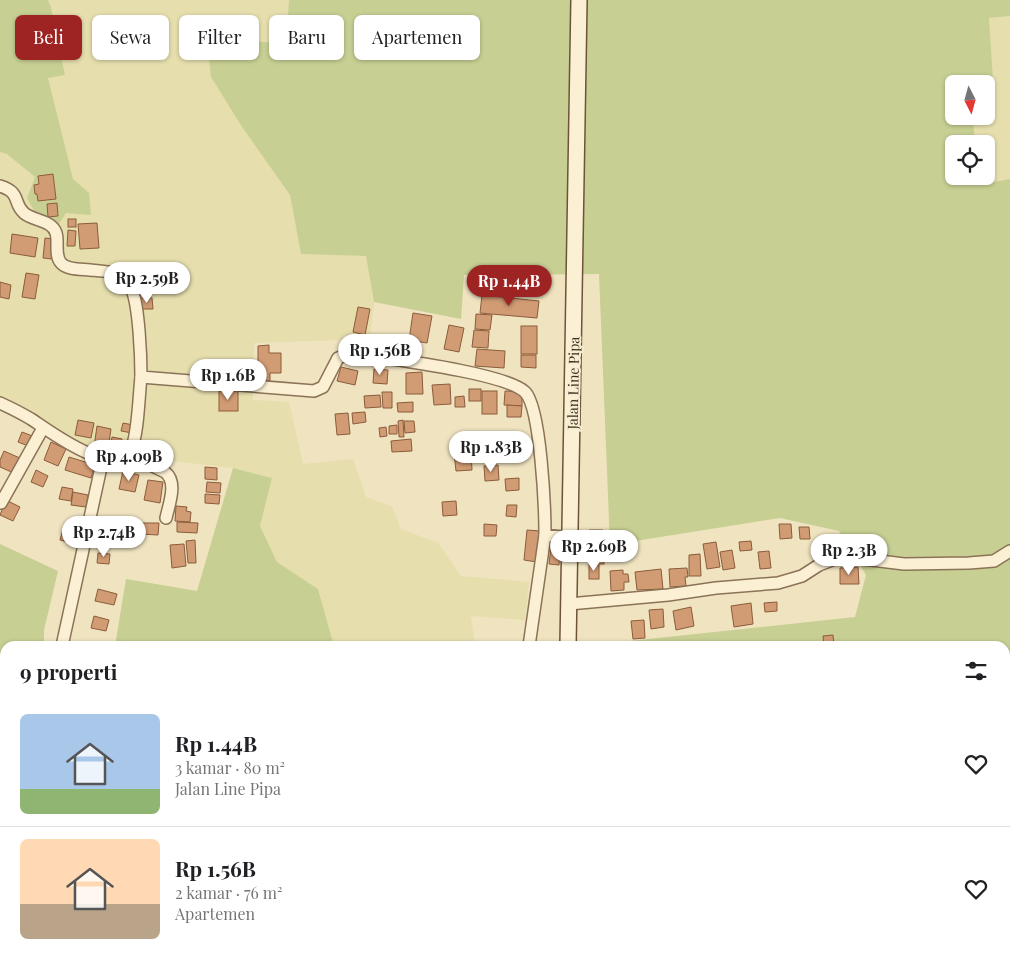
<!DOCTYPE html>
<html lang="id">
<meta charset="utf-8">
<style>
:root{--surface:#fff;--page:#f2f2f2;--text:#202124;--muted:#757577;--line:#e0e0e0;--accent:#9d2423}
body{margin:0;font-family:"Playfair Display",serif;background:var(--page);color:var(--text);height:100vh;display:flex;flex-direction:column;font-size:19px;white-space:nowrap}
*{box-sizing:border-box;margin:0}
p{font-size:16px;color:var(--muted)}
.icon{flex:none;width:28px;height:28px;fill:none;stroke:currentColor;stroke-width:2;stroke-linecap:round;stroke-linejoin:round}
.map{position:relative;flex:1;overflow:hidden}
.side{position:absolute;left:0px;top:641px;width:1010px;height:321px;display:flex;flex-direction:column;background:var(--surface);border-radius:15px 15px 0 0;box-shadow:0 1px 4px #0004}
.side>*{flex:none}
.guide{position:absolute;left:15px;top:15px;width:500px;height:45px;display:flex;gap:10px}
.needle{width:32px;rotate:174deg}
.fabs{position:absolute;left:945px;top:75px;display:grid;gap:10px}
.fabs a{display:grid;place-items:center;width:50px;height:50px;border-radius:8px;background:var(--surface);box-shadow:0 1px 4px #0004;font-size:25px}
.price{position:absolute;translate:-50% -42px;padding:0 11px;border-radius:18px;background:#fff;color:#222;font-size:16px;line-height:32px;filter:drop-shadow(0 1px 2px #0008)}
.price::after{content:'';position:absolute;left:50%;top:30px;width:15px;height:11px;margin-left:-8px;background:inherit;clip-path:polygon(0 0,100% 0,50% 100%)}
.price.on{background:var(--accent);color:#fff}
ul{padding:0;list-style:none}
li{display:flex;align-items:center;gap:15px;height:125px;padding:0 20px}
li+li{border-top:1px solid var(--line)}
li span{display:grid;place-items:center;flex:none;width:140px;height:100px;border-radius:8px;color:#555}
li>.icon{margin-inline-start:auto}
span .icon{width:60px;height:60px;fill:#fffc;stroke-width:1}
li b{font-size:21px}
h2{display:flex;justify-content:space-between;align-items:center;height:60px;padding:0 20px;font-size:21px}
.tag{padding:0 18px;border-radius:8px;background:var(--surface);box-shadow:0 1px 4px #0004;font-size:18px;line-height:45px}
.tag.on{background:var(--accent);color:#fff}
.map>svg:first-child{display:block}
.farmland{fill:#e6dead}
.green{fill:#c7cf93}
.building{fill:#d19c74;stroke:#8b5c3b}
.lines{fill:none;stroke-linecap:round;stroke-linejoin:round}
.street-casing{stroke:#8b7357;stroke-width:14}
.secondary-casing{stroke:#6c543a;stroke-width:18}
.street{stroke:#fbf0d4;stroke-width:11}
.secondary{stroke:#fbf0d4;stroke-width:15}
.labels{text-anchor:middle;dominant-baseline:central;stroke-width:4;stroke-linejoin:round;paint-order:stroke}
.street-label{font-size:14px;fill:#392b1c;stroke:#f7edd0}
</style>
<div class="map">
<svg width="1010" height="962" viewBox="0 0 1010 962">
<rect width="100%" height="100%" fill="#f0e3c0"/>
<g class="farmland">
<polygon points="48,0 289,0 286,43 211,77 242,127 290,195 301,254 366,256 374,302 370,339 254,343 253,400 289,402 303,464 353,459 366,497 392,507 401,529 438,543 461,576 529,582 525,620 471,616 475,646 334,646 318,589 277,562 260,526 272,478 233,468 103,453 57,434 0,401 0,152 7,154 35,177 27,198 66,213 89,193 73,180 48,78 65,75 51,7"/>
<polygon points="1010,16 1010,179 978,185 977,176 986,176 986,144 975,144 973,116 986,116 986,84 983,84 993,79 989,17"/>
</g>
<g class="green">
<polygon points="0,0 48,0 51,7 65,75 48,78 73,179 89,193 91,215 66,213 58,225 35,212 27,198 35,177 7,154 0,152"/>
<polygon points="289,0 1010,0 1010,16 989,18 993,79 983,84 954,84 954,116 973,116 975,144 954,144 954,176 977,176 978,185 1010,179 1010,962 137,962 134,958 1005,958 1005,646 601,646 601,644 855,617 866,575 839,531 780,518 610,545 599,274 464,275 461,319 374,302 366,256 301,254 290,195 242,127 211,77 207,39 286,43"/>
<polygon points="233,468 272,478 260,526 277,562 318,589 334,646 115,646 126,579 197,591"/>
<polygon points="0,544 58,571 44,630 44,646 5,646 5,802 0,808"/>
</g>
<g class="building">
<polygon points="53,174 56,199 38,201 37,194 35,194 34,185 39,184 38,176"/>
<polygon points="57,203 58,216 48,217 47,204"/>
<rect x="68" y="219" width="8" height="8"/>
<polygon points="97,223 99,248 80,249 78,224"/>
<polygon points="68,230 76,231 75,246 67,246"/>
<polygon points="12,234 38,238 35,257 10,253"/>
<polygon points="45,238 54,239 52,259 43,258"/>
<polygon points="26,273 39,275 35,299 22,297"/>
<polygon points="508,277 524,277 524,288 507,287"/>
<polygon points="0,282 11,285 9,299 0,297"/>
<polygon points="482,295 539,301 537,318 480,313"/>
<polygon points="141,298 152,298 153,309 142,309"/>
<polygon points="358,307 370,309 365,335 353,332"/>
<polygon points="413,313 432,316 427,343 409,340"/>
<polygon points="476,314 492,315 490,330 475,329"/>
<polygon points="449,325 464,328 459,352 444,349"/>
<rect x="521" y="326" width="16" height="28"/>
<polygon points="474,330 489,331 488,348 472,347"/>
<polygon points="269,345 269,353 281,353 281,373 270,373 270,381 258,381 258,346"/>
<polygon points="477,349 505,351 504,368 475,366"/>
<polygon points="521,355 536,355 536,368 521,367"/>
<polygon points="341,367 358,371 355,385 337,381"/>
<polygon points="374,369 388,370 387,384 373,383"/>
<polygon points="422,372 423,394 406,394 406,373"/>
<polygon points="450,384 451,404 434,405 432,385"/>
<rect x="469" y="389" width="12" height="12"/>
<rect x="219" y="391" width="19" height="20"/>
<rect x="482" y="391" width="15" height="23"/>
<polygon points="505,391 522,392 522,406 504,405"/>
<polygon points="382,392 392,392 392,408 383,408"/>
<polygon points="380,395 381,407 365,408 364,396"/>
<polygon points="464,396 465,407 455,407 455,397"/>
<polygon points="413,402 413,412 398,412 397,403"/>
<polygon points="507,405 522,406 521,417 507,417"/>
<polygon points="365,412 366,422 353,424 352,413"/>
<polygon points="348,413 350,434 337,435 335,414"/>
<polygon points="78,420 94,423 91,438 75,435"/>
<polygon points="403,420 404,437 399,437 398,421"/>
<polygon points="404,421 414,421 415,432 405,433"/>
<polygon points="123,423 133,425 132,433 121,431"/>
<polygon points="397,425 397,434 389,434 389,426"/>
<polygon points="97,426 111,429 108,449 94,447"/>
<polygon points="386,427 387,436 380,437 379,428"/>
<polygon points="22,432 35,437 31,447 18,442"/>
<polygon points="112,437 122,439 120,450 110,449"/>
<polygon points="411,439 412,451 392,452 391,441"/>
<polygon points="51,442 66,449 58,466 44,460"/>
<polygon points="4,451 22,459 16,474 0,467 0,460"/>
<polygon points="471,451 472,470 456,471 454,453"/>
<polygon points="69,457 95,465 91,478 65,470"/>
<polygon points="498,465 499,480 485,481 484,466"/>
<polygon points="205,467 217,468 217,480 205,479"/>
<polygon points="36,470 48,476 43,487 31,482"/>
<polygon points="123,471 139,475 135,492 119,489"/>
<polygon points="519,478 519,490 506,491 505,479"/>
<polygon points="148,480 163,482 160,503 144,500"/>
<polygon points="207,482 221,483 220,493 206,492"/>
<polygon points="62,487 73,489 71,501 59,499"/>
<polygon points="73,492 88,495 86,507 71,505"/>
<polygon points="205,494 220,495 219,504 205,503"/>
<polygon points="6,500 20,507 13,521 0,515"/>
<polygon points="456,501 457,515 443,516 442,502"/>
<polygon points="507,505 517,505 516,517 506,516"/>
<polygon points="176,506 187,507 186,511 191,512 190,522 175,521"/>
<polygon points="177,522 198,523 197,533 177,532"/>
<polygon points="139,523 159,523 158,535 139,534"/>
<polygon points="484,524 497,525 496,536 484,536"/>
<polygon points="779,524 791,524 792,538 780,539"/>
<polygon points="799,527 809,527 810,539 800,539"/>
<polygon points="63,529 78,533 76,544 60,540"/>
<polygon points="527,530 540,531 537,562 524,560"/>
<polygon points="589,530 603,530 603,540 590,541"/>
<polygon points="195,540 196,563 188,563 186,541"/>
<polygon points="751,541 752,550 740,551 739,542"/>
<polygon points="716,542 720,567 707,569 703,544"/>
<polygon points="184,544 186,566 172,568 170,545"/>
<polygon points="591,544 605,544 605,554 590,553"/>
<polygon points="551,548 560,549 559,565 549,564"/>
<polygon points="732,550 735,568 723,570 720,552"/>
<polygon points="769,551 771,568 760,569 758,552"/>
<polygon points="98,553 110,554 109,564 97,563"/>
<polygon points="700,554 701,576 689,576 689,555"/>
<rect x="589" y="556" width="15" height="8"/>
<rect x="589" y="565" width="10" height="14"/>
<polygon points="858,567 859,584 840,584 840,568"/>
<polygon points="687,568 688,577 685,577 686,586 670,587 669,569"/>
<polygon points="661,569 663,589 637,590 635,572"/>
<polygon points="623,570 623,574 628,574 629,582 624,582 624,590 611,591 610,571"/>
<polygon points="98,589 117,594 114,605 95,601"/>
<polygon points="777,602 777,611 765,612 764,603"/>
<polygon points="751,603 753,624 734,627 731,606"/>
<polygon points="691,607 694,626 676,630 673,611"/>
<polygon points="663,609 664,627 651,629 649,610"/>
<polygon points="94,616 109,620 106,631 91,628"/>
<polygon points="644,620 645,638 633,639 631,621"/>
<polygon points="833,635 834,646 824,646 823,636"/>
</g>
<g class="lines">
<g class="street-casing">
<g id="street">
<path d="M0,186C22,193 12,202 24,213C33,221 52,220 56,233C59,242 54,255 61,263C67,270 81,269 90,270C101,271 114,271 123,278C127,281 130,285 132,290C139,307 141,357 141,377L314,391L323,387L338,358L348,354H358C390,359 505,373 525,392C541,408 545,509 545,535L571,538"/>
<path d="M0,403C11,408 21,413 31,419C48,430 115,481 131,449C138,437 139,393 141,377"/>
<path d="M128,454L165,472C178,482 169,504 166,518"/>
<polyline points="1,503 43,428"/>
<polyline points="569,604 668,595 716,588 778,583 802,576 819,565 837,558 847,557 904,564 969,563 994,561 1010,551"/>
<polyline points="62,646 103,458"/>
<polyline points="529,646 545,535"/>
<polyline points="0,674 5,674"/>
<polyline points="0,802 5,798"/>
<polyline points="0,869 5,884"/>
<polyline points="19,958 19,962"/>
<polyline points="305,962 306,958"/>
</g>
</g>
<g class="secondary-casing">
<g id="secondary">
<polyline points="568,646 579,0"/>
<polyline points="563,962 563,958"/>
</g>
</g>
<use href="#street" class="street"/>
<use href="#secondary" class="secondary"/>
</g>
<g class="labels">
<g class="street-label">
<text transform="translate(573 383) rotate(-89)">Jalan Line Pipa</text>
</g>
</g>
</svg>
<div class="fabs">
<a><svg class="needle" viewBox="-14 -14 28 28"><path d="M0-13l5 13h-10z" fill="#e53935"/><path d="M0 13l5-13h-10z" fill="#757577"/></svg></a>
<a><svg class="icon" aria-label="locate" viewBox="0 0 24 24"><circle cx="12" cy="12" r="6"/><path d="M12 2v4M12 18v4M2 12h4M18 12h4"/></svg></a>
</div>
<b class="price" style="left:147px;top:304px">Rp 2.59B</b>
<b class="price on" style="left:509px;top:307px">Rp 1.44B</b>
<b class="price" style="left:380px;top:376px">Rp 1.56B</b>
<b class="price" style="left:228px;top:401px">Rp 1.6B</b>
<b class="price" style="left:491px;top:473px">Rp 1.83B</b>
<b class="price" style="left:129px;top:482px">Rp 4.09B</b>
<b class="price" style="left:104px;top:558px">Rp 2.74B</b>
<b class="price" style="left:594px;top:572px">Rp 2.69B</b>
<b class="price" style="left:849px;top:576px">Rp 2.3B</b>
<div class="guide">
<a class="tag on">Beli</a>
<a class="tag">Sewa</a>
<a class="tag">Filter</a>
<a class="tag">Baru</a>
<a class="tag">Apartemen</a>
</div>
<section class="side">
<h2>9 properti<svg class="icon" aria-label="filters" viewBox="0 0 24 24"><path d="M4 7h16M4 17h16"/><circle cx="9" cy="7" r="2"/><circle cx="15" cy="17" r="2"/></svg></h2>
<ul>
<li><span style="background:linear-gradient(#a9c7e8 75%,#8fb573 0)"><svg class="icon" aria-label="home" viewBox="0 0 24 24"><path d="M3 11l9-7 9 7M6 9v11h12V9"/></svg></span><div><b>Rp 1.44B</b><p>3 kamar · 80 m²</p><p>Jalan Line Pipa</p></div><svg class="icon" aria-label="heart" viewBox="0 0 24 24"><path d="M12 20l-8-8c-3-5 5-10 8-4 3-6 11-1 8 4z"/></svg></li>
<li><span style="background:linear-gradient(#ffd9b3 65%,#b9a48a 0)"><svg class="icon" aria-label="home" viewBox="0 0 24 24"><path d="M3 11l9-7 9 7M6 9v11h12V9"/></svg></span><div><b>Rp 1.56B</b><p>2 kamar · 76 m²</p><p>Apartemen</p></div><svg class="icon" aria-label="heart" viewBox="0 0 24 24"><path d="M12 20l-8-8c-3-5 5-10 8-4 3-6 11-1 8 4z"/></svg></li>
</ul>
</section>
</div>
